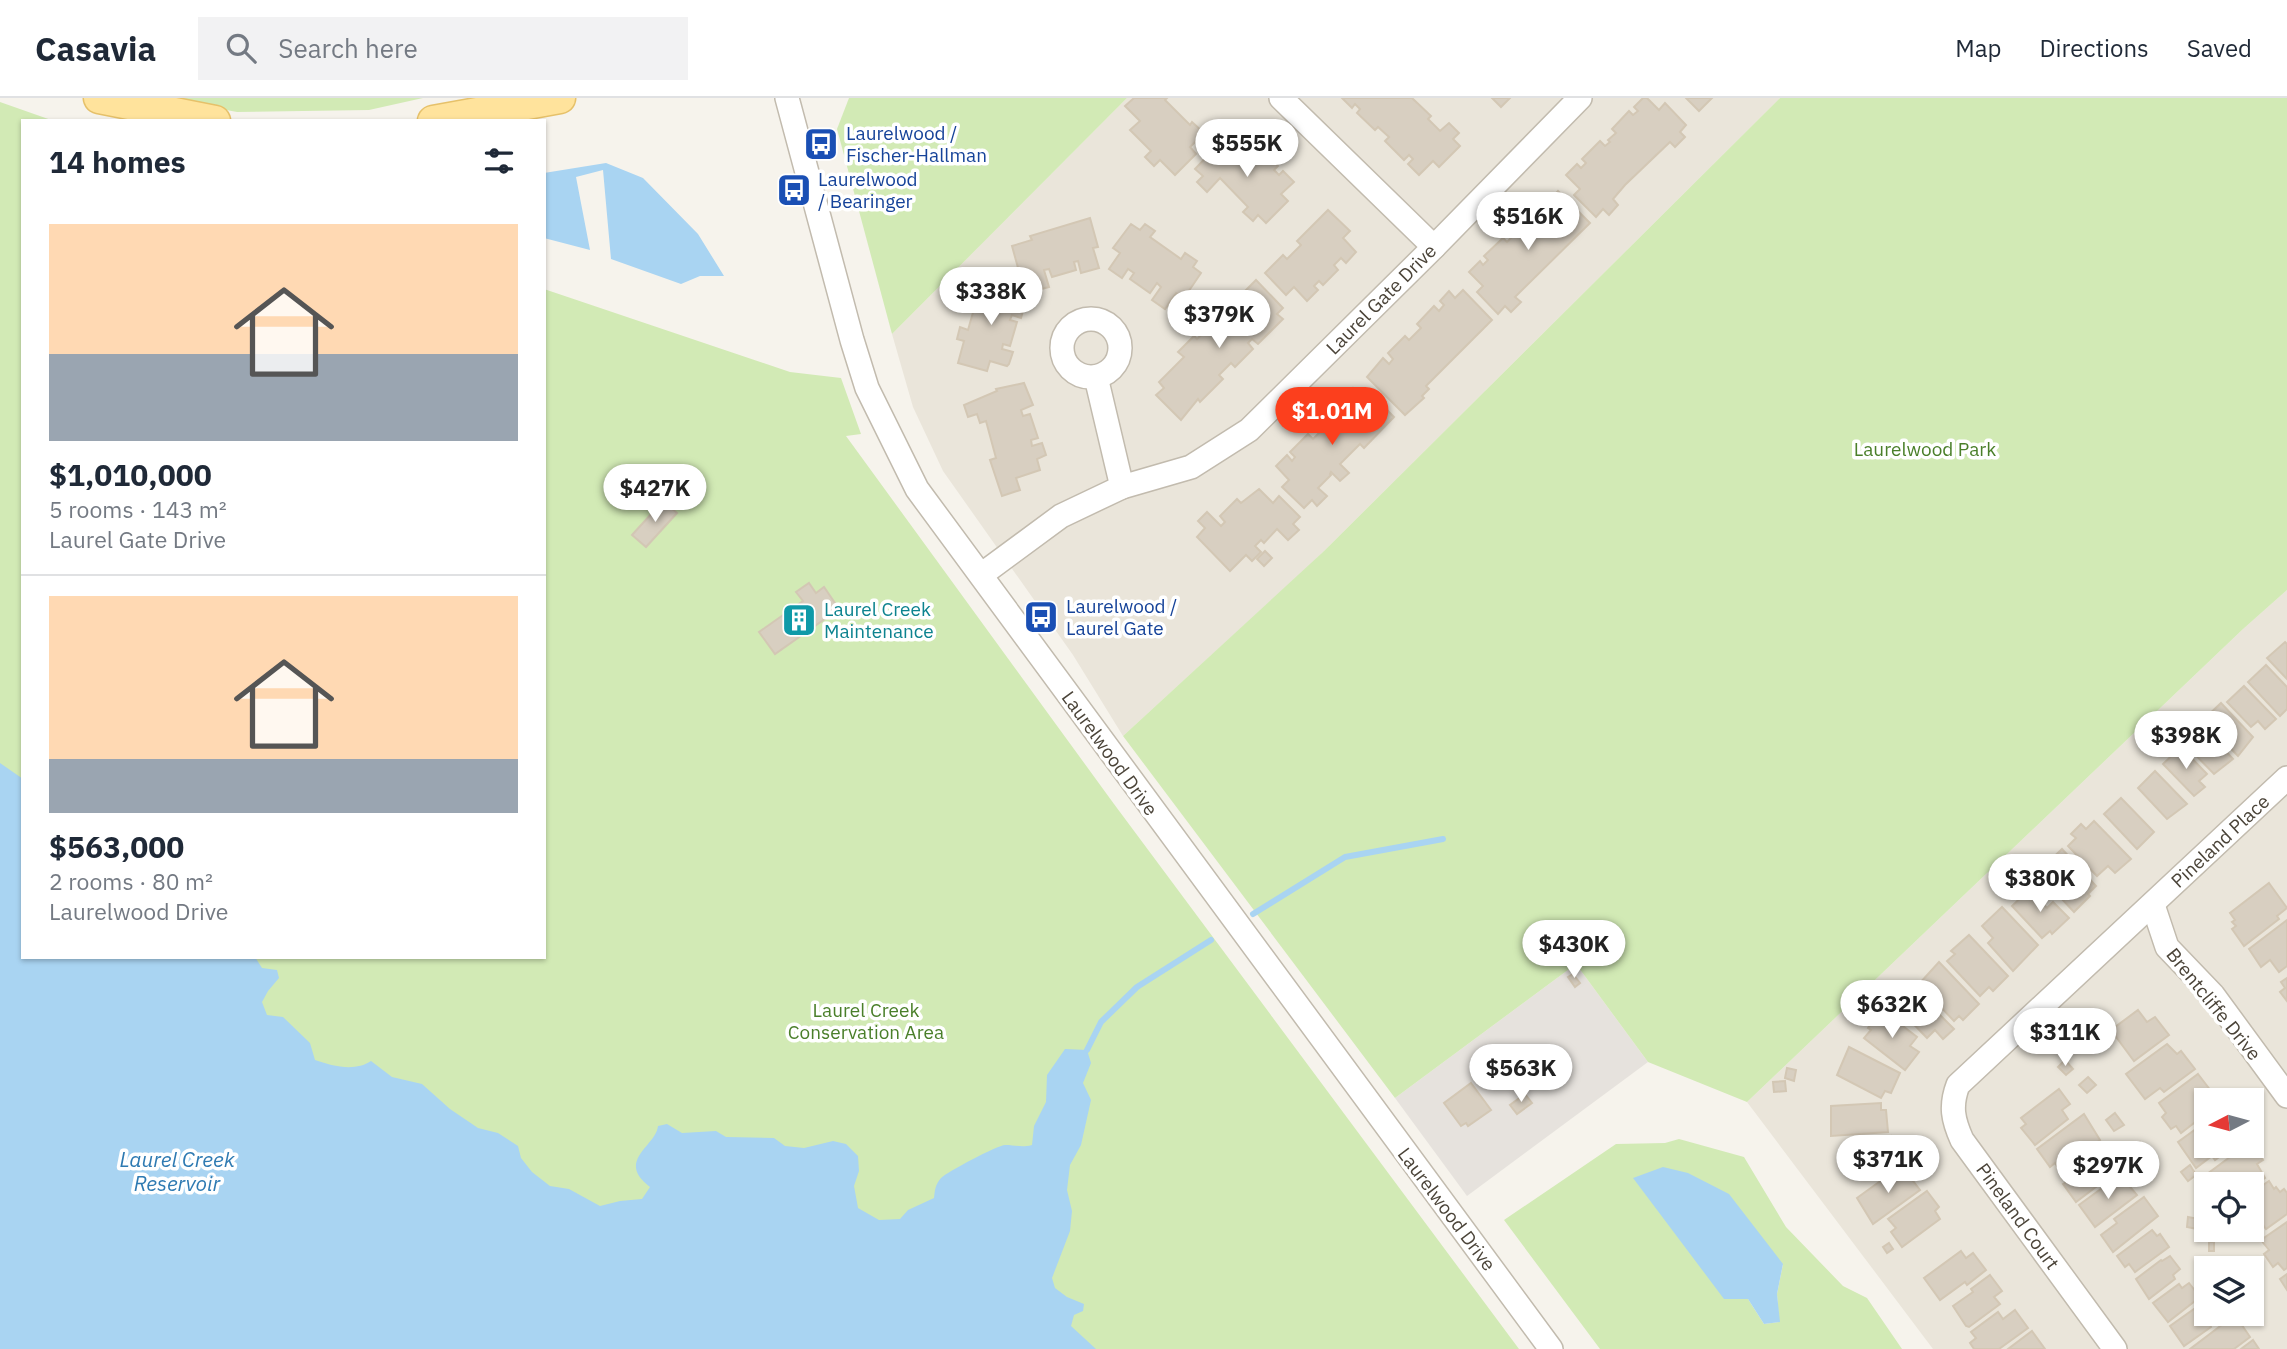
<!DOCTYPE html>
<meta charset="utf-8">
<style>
:root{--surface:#fff;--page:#f2f2f3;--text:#1f2937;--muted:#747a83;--line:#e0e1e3;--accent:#fc3f1d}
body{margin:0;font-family:"IBM Plex Sans",sans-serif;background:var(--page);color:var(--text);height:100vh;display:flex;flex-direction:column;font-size:26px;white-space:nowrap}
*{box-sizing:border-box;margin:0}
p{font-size:23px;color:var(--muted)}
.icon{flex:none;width:38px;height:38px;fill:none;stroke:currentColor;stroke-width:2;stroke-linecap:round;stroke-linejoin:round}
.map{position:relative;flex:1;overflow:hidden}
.side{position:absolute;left:21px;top:21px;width:525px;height:840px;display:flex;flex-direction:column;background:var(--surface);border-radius:0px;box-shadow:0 2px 5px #0004}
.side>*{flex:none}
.needle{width:46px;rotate:264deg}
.tools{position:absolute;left:2194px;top:990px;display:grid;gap:14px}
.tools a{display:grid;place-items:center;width:70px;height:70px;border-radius:0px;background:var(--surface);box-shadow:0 2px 5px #0004;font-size:35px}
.price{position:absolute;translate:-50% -60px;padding:0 16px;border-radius:24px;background:#fff;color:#222;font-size:23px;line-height:46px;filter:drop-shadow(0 2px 4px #0008)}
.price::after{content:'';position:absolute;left:50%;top:42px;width:21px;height:16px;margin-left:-10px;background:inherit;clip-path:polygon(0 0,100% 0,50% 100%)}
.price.on{background:var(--accent);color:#fff}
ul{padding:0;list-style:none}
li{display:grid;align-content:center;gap:14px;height:371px;padding:0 28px}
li+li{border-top:2px solid var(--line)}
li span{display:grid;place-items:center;height:217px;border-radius:0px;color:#555}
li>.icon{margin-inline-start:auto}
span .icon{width:126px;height:126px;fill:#fffc;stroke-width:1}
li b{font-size:30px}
h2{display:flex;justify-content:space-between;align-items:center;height:84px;padding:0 28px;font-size:30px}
header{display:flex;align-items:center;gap:42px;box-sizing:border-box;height:98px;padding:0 35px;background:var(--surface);border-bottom:2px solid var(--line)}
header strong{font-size:33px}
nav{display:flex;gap:38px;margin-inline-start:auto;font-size:24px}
.search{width:490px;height:63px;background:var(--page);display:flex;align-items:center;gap:18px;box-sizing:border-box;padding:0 24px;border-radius:0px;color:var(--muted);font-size:26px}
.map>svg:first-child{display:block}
.residential{fill:#eae5da;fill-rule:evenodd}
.industrial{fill:#e6e2dd}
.green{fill:#d2eab5;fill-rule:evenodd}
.water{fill:#a9d4f2}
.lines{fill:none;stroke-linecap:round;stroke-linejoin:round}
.stream{stroke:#a9d4f2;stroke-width:6}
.building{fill:#d8cfc1;stroke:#d3c7b4;stroke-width:2}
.minor-casing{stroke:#c2bbae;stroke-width:26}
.major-casing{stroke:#e6c16a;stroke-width:33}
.minor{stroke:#fff;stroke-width:23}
.major{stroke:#ffe39c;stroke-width:30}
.labels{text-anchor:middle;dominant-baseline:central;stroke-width:7;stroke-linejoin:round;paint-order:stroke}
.transit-label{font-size:19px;fill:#164399;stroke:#fff;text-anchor:start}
.street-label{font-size:19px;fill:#4b4439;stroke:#fff}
.park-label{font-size:19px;fill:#4a7f2a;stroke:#fff}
.culture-label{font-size:19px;fill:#0d838f;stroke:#fff;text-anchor:start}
.water-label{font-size:21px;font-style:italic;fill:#2e7ab2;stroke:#fff}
</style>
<header>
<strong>Casavia</strong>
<div class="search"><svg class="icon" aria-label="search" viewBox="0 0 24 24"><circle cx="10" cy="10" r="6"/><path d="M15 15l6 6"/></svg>Search here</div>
<nav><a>Map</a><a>Directions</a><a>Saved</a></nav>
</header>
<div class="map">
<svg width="2287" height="1251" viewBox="0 0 2287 1251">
<rect width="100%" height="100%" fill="#f6f3ec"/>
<g class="residential">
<polygon points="1127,0 1780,0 1313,464 1123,638 1073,557 943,373 913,309 892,236"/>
<path d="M2287,492V1251H1933L1747,1004L2242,532ZM2207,1003H2252V1048H2207ZM2207,1087H2252V1132H2207ZM2207,1171H2252V1216H2207Z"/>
</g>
<polygon class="industrial" points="1576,866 1648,964 1467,1098 1395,1000"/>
<g class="green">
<polygon points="163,0 423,0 369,12 237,14"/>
<polygon points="849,0 1127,0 892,236 837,31"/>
<polygon points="1780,0 2287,0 2287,492 2242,532 1747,1004 1648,964 1576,866 1395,1000 1123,638 1323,454"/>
<polygon points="0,4 54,23 23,23 23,859 544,859 544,191 790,274 841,280 861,336 846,338 1114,706 1519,1251 0,1251"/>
<path d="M1679,1041L1744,1059L1786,1129L1843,1188L1867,1200L1902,1251H1600L1504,1122L1616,1046L1665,1045ZM1783,1166L1777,1196L1779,1224L1764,1226L1748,1201Z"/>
</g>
<g class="water">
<polygon points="606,65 643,80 698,136 724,178 700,178 681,186 611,161 603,72 576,79 590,152 544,140 544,75"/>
<path d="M0,665L23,681V859H255L262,870L277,872L279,880L268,893L262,904L267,917L283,919L310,945L315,962C332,968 355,974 371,963L392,979L422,986L450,1011L478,1030L498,1035L518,1048L521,1060L532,1074L550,1088L569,1091L600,1108L620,1103L642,1101L650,1089C615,1063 656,1048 658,1028L667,1026L682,1035L716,1033L726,1039L774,1040L785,1048L804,1050L833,1043L846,1046L858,1058L859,1073L854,1088L858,1110L879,1122L900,1121L908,1112L934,1100C935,1092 935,1087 941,1080C947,1074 998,1047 1005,1047C1016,1047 1021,1050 1032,1047L1034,1028L1046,1004L1047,977L1065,951L1087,952L1091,965L1083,985L1091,1002L1081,1047L1070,1067L1067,1092L1072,1113L1070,1133L1052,1180L1055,1190L1067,1199L1084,1206L1083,1213L1074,1217L1071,1228L1096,1251H0Z"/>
<polygon points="1663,1069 1688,1075 1729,1096 1783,1166 1777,1196 1780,1224 1764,1226 1748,1201 1724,1201 1633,1080"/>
</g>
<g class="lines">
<g class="stream">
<polyline points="1253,816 1345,759 1443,741"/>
<polyline points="1087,952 1101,924 1137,889 1211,842"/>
</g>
</g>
<g class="building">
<polygon points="1134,0 1167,0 1165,2 1190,27 1192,24 1204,35 1190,49 1196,56 1175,77 1160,62 1154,68 1145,59 1151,53 1130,32 1140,23 1125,8"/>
<polygon points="1342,0 1412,0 1431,18 1428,21 1440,33 1449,25 1459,35 1453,41 1460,48 1439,69 1433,63 1419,77 1408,66 1413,61 1409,57 1404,62 1385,43 1389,39 1378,29 1375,32 1357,15 1360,11 1355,6 1352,10"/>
<polygon points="1492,0 1510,0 1501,9"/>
<polygon points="1643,0 1647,0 1659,12 1665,5 1686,27 1680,34 1685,39 1675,49 1670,44 1625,87 1613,101 1618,107 1609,117 1603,111 1596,119 1574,97 1580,91 1566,77 1577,66 1581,70 1586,65 1582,61 1600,43 1605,48 1610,44 1608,42 1616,35 1612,31 1629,13 1633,17 1638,13 1634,9"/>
<polygon points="1686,0 1712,0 1699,13"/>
<polygon points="1237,42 1255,56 1260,51 1278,68 1274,72 1279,77 1283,73 1294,84 1281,96 1288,103 1266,125 1258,117 1253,123 1243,114 1248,109 1220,80 1207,94 1197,84 1203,78 1195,71 1216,49 1223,56"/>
<polygon points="1558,93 1590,125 1515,199 1521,204 1511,214 1505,208 1498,216 1477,194 1483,188 1469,174 1480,163 1483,167 1488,162 1484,158 1503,140 1507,144 1518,133 1514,129 1532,111 1536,115 1541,110 1537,106 1546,98 1550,102"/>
<polygon points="1328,112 1350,133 1343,140 1356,154 1346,165 1341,160 1334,167 1338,172 1323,187 1319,183 1314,188 1318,192 1307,203 1294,189 1286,197 1265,175 1283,157 1287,161 1301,147 1297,143"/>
<polygon points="1090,120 1098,149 1093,150 1099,170 1081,175 1078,163 1074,164 1076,172 1052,179 1049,171 1044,172 1049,189 1034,193 1029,175 1020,177 1012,148 1032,142 1030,138"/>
<polygon points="1131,126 1140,132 1145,126 1155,133 1150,139 1181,161 1185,155 1197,163 1193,169 1201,175 1184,200 1176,195 1165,211 1152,202 1161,189 1157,185 1150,195 1130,181 1134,175 1128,171 1122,180 1109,171 1120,155 1113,150"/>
<polygon points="1256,182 1283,210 1277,216 1283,221 1258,246 1252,241 1248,245 1253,251 1235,269 1231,265 1219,277 1223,281 1200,304 1198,301 1181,322 1156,297 1164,290 1159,284 1184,259 1178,254 1194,238 1197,241 1227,212 1229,214 1244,200 1241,197"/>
<polygon points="982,183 1021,195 1018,204 1025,206 1021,220 1012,217 1010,222 1017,224 1010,248 1003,246 1002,251 1013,254 1009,266 1007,268 990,263 987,273 958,265 964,243 957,241 960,229 968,232"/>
<polygon points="1463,192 1492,222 1426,288 1429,291 1422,298 1424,300 1405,317 1367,279 1383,260 1389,266 1393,261 1388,255 1405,238 1409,242 1421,230 1417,226 1434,208 1439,213 1444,207 1440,203 1449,193 1455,200"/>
<polygon points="1024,285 1033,307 1021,312 1023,318 1030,316 1038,340 1031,342 1032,348 1042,345 1046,357 1037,361 1040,372 1016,380 1020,392 1002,398 990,362 996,360 986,323 980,325 977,316 968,319 964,307 997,293 996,291"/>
<polygon points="1353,290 1367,304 1373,298 1394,319 1364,350 1360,346 1340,366 1349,375 1340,383 1331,374 1330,376 1331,377 1318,390 1327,398 1317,408 1312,402 1304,410 1282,389 1289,382 1276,368 1287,357 1292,363 1295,359 1290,354 1308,336 1313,341 1325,329 1320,324 1337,307 1342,312 1348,307 1342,301"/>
<polygon points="1259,391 1273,405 1279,398 1300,419 1293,426 1299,432 1288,442 1277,431 1264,445 1261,442 1255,448 1261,454 1252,463 1246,457 1230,473 1197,439 1205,430 1198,423 1207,414 1221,428 1225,424 1220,418 1237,401 1241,405"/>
<polygon points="663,403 677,415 646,449 632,437"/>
<polygon points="1265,453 1272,460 1264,468 1257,461"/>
<polygon points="809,485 816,495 824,489 839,511 775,556 759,534 803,503 796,494"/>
<polygon points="2285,544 2287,546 2287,581 2267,560"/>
<polygon points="2266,567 2287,589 2287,611 2280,618 2248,584"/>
<polygon points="2244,588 2276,621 2265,631 2258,623 2251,629 2227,604"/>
<polygon points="2221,605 2253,639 2238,658 2203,622"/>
<polygon points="2200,626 2233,661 2214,676 2182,643"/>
<polygon points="2181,649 2207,676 2199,683 2205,689 2194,698 2163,666"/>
<polygon points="2155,673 2187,706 2167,721 2138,690"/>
<polygon points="2121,700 2154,734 2137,751 2104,716"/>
<polygon points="2094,723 2131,761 2115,775 2108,768 2097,778 2068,748 2076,740 2071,736 2081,726 2086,731"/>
<polygon points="2062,751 2096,788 2088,796 2090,798 2074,814 2059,798 2062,794 2043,769"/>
<polygon points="2269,785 2287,810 2277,818 2279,821 2244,848 2232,831 2236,828 2232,824 2235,822 2230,815"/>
<polygon points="2029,792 2047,810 2053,804 2069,820 2052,836 2050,833 2042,840 2012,808"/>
<polygon points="2002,809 2038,847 2013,873 1988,845 1993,840 1982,828"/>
<polygon points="2287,822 2287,868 2279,874 2270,862 2261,869 2249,851"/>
<polygon points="1969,837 2008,878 1993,893 1989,889 1980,898 1947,863 1955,856 1951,853"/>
<polygon points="1939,864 1979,906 1963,922 1959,918 1954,923 1919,886"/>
<polygon points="1573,876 1580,885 1575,889 1568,879"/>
<polygon points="2287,880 2287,903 2280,894 2285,890 2281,884"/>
<polygon points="1911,896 1915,900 1919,896 1954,931 1943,941 1935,932 1927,940 1898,910"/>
<polygon points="1882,912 1917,939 1910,948 1919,954 1905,972 1864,940 1871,932 1868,930"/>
<polygon points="2138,912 2147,924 2155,919 2169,937 2134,963 2111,932"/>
<polygon points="2167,946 2177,956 2181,953 2195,971 2164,994 2160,990 2145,1001 2126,976"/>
<polygon points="1849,949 1900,975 1891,995 1885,993 1881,1000 1837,977"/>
<polygon points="2065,962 2073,971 2066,977 2058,969"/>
<polygon points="1787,970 1796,972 1794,983 1785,980"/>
<polygon points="2198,976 2211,993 2203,999 2207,1005 2207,1015 2181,1035 2176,1028 2171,1031 2162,1019 2166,1015 2159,1005"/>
<polygon points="2088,979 2096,987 2087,995 2079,987"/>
<polygon points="1785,983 1786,993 1774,994 1773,984"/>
<polygon points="1471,985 1491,1012 1468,1028 1466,1025 1461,1028 1444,1005"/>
<polygon points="2059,991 2070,1006 2062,1012 2068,1021 2035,1047 2021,1030 2026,1026 2021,1020"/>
<polygon points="1525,996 1532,1005 1517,1016 1510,1007"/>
<polygon points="1881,1005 1881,1012 1886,1012 1888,1034 1831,1038 1831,1008"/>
<polygon points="2115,1015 2124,1027 2114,1033 2106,1022"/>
<polygon points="2084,1016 2100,1042 2060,1072 2055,1065 2050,1069 2037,1051"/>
<polygon points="2207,1023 2207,1048 2234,1048 2215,1062 2212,1058 2196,1070 2178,1044"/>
<polygon points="1891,1038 1896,1058 1887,1061 1889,1069 1851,1079 1845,1053 1868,1048 1867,1044"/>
<polygon points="2140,1044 2146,1052 2138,1058 2132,1050"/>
<polygon points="2103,1046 2122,1069 2076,1104 2063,1086 2068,1083 2063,1076"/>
<polygon points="2245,1048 2252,1048 2263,1062 2257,1066 2265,1080 2252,1089 2252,1087 2209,1087 2203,1079"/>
<polygon points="2190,1067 2196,1077 2188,1083 2181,1074"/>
<polygon points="1897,1071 1902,1077 1906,1074 1920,1092 1873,1126 1857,1100"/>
<polygon points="2120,1077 2137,1097 2095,1129 2079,1107"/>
<polygon points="2269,1083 2274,1091 2276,1089 2280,1094 2284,1091 2287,1095 2287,1116 2266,1131 2263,1127 2247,1138 2243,1132 2252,1132 2252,1095"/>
<polygon points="1927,1093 1939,1109 1935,1113 1940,1121 1902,1149 1891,1134 1896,1130 1888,1121"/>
<polygon points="2144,1099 2158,1118 2113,1154 2101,1137 2117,1125 2114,1121"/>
<polygon points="2188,1119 2199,1121 2197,1131 2187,1129"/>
<polygon points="2287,1124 2287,1170 2284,1172 2278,1165 2273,1169 2264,1156 2269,1152 2261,1142"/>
<polygon points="2152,1132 2157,1138 2160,1136 2169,1149 2135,1174 2129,1166 2125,1169 2117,1158"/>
<rect x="2209" y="1144" width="5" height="9"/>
<polygon points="1889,1145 1893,1151 1887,1155 1883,1149"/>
<polygon points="1961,1153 1966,1160 1973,1155 1986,1172 1967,1187 1965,1184 1940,1202 1924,1180"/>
<polygon points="2170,1158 2180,1171 2173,1177 2175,1181 2149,1201 2136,1181 2161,1162 2162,1163"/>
<polygon points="2287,1176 2287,1192 2280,1181"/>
<polygon points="1990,1177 2002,1193 1994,1199 2000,1206 1969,1229 1966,1228 1953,1208 1973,1194 1971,1191"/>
<polygon points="2189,1185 2200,1199 2168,1224 2153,1205 2179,1186 2182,1190"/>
<polygon points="2204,1204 2207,1208 2207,1216 2213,1216 2215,1219 2208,1224 2211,1229 2184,1248 2170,1228"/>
<polygon points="2015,1212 2028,1230 1999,1251 1974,1251 1970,1245 1976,1240 1971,1234 1998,1214 2003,1221"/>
<polygon points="2235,1217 2250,1239 2234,1251 2190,1251"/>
<polygon points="2032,1233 2045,1251 2008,1251"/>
<polygon points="2253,1242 2259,1251 2241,1251"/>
</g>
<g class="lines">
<g class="minor-casing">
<g id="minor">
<polyline points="787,0 852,242 867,290 917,391 1551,1251"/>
<polyline points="1281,0 1434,149"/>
<circle cx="1091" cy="250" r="29"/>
<polyline points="1096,279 1122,389"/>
<polyline points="981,477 1061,418 1122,389 1191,369 1249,332 1434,149 1580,0"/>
<polyline points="2153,807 2167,849 2213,897 2287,998"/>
<path d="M2115,1251L1962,1042C1953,1022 1950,1008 1958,987L2287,680"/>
</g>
</g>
<g class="major-casing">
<g id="major">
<polyline points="99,0 215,23"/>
<polyline points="433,23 560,0"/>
</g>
</g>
<use href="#minor" class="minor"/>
<use href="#major" class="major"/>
</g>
<defs>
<g id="bus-square" transform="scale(1.75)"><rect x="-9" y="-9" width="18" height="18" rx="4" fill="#1a4fb4" stroke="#fff"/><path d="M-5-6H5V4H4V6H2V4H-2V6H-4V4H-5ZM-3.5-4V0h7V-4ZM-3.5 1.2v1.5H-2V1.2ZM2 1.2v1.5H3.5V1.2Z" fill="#fff"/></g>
<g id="building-square" transform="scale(1.75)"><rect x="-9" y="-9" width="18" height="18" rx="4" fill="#0f9aa8" stroke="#fff"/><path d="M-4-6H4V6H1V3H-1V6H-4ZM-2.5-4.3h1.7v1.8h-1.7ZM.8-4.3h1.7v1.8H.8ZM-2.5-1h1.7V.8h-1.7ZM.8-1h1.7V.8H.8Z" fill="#fff"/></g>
</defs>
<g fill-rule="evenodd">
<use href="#bus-square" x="821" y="46"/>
<use href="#bus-square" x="794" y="92"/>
<use href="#bus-square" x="1041" y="519"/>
<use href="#building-square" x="799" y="522"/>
</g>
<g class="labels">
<g class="transit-label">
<text x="846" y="35">Laurelwood /<tspan x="846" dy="22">Fischer-Hallman</tspan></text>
<text x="818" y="81">Laurelwood<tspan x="818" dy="22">/ Bearinger</tspan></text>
<text x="1066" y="508">Laurelwood /<tspan x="1066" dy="22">Laurel Gate</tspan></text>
</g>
<g class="street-label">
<text transform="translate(1381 201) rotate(-45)">Laurel Gate Drive</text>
<text transform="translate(1110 655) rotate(54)">Laurelwood Drive</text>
<text transform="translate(2220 743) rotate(-43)">Pineland Place</text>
<text transform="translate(2214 906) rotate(51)">Brentcliffe Drive</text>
<text transform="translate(1447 1111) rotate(53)">Laurelwood Drive</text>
<text transform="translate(2018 1118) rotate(54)">Pineland Court</text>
</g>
<g class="park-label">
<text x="1925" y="351">Laurelwood Park</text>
<text x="866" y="912">Laurel Creek<tspan x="866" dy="22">Conservation Area</tspan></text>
</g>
<g class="culture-label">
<text x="824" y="511">Laurel Creek<tspan x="824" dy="22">Maintenance</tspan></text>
</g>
<g class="water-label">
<text x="177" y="1061">Laurel Creek<tspan x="177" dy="24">Reservoir</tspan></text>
</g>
</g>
</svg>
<div class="tools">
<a><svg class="needle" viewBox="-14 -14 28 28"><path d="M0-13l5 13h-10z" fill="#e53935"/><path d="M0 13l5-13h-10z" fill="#747a83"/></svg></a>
<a><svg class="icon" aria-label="locate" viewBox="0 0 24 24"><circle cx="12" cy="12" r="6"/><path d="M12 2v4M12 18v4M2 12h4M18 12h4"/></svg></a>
<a><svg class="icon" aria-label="layers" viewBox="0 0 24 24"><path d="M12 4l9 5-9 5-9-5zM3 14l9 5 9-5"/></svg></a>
</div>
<b class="price" style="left:1247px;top:81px">$555K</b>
<b class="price" style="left:1528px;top:154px">$516K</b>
<b class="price" style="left:991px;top:229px">$338K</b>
<b class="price" style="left:1219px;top:252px">$379K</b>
<b class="price on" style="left:1332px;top:349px">$1.01M</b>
<b class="price" style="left:655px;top:426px">$427K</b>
<b class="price" style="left:2186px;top:673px">$398K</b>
<b class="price" style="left:2040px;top:816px">$380K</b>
<b class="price" style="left:1574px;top:882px">$430K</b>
<b class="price" style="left:1892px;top:942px">$632K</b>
<b class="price" style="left:2065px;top:970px">$311K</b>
<b class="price" style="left:1521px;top:1006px">$563K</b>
<b class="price" style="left:1888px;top:1097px">$371K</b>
<b class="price" style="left:2108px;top:1103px">$297K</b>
<section class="side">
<h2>14 homes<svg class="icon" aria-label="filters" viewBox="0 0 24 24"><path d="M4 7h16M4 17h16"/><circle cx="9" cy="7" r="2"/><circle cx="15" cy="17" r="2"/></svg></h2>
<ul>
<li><span style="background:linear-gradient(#ffd9b3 60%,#9aa5b1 0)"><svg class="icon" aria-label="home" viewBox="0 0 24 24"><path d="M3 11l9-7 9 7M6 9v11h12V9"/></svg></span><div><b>$1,010,000</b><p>5 rooms · 143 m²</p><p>Laurel Gate Drive</p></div></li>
<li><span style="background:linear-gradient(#ffd9b3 75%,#9aa5b1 0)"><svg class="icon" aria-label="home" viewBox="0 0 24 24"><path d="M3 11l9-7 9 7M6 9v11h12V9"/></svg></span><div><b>$563,000</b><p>2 rooms · 80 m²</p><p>Laurelwood Drive</p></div></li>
</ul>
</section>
</div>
